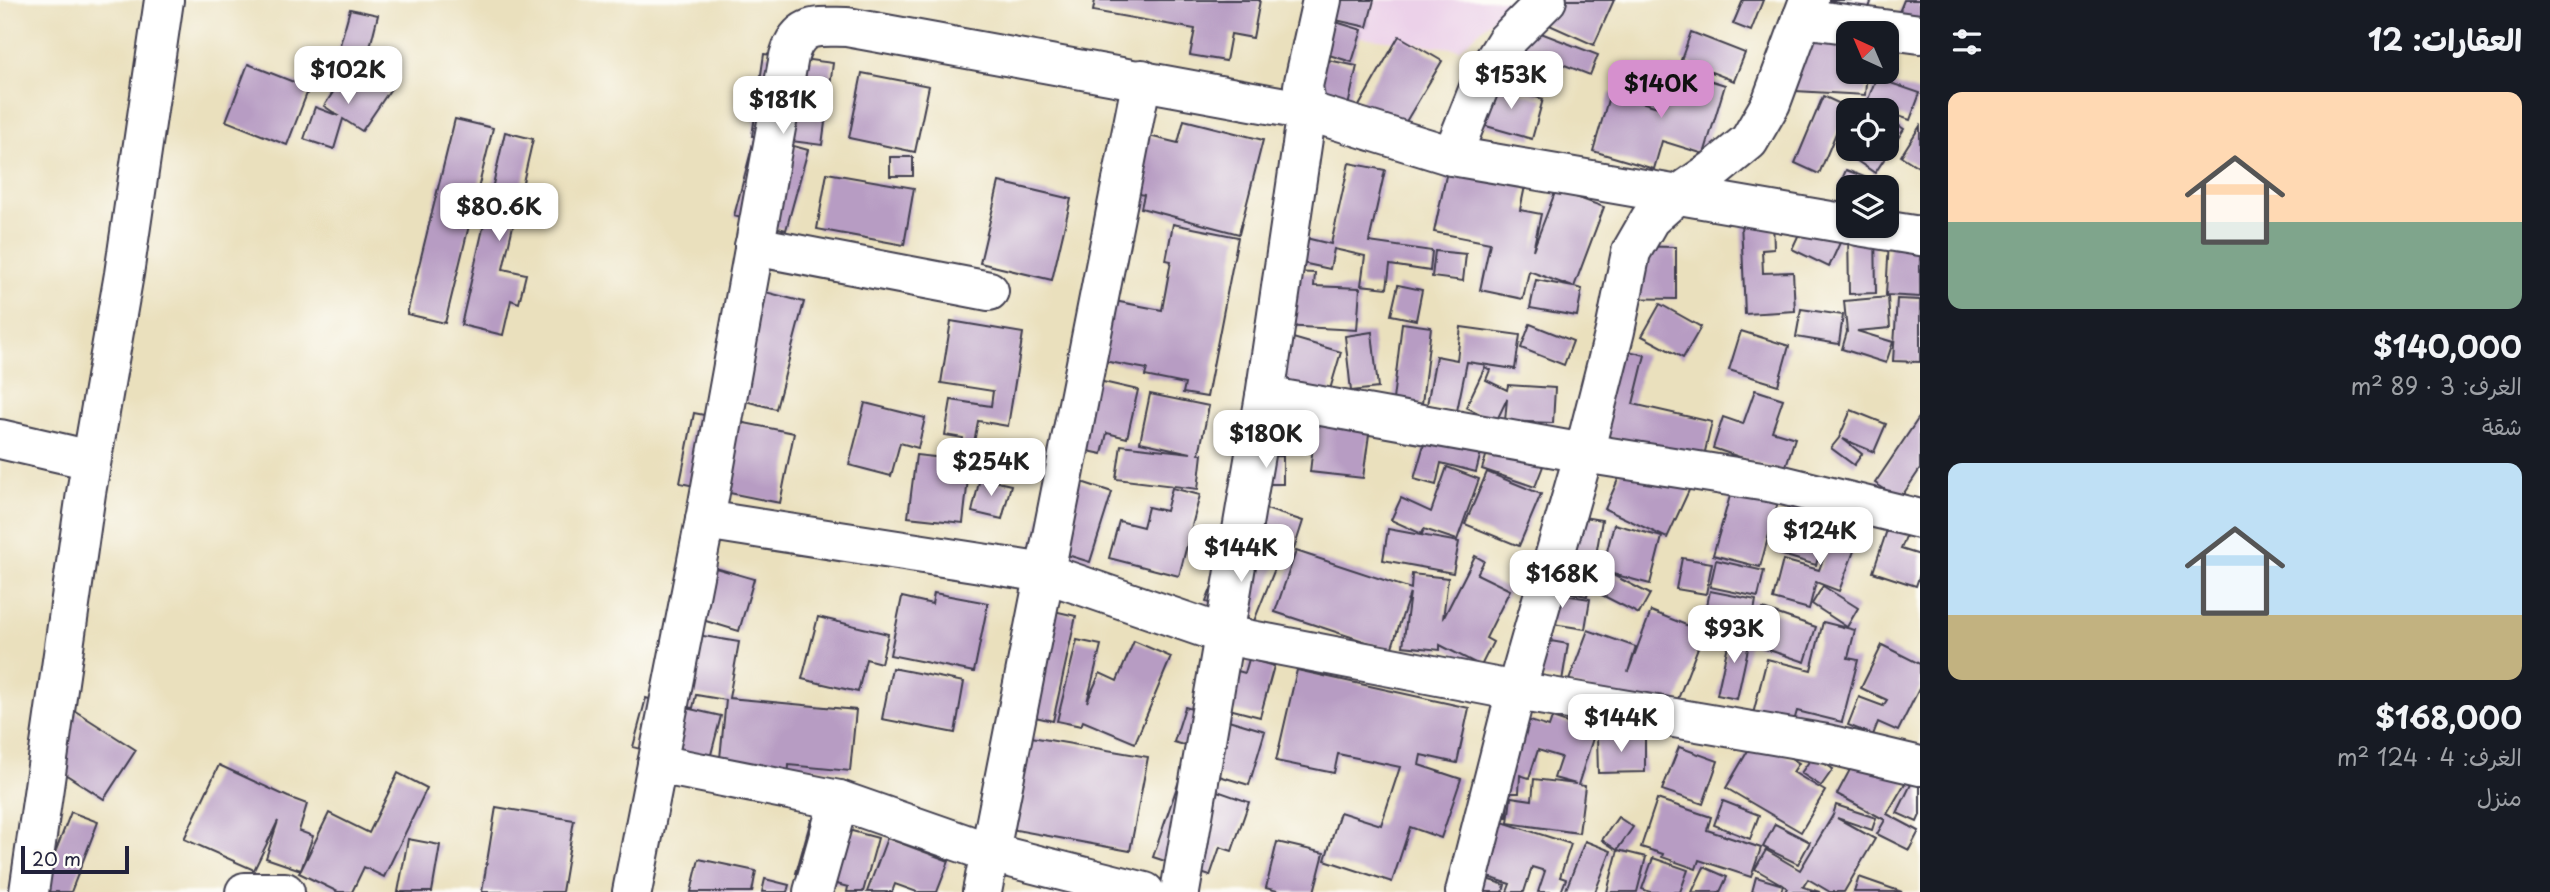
<!DOCTYPE html>
<html lang="ar">
<meta charset="utf-8">
<style>
:root{--surface:#171b24;--page:#20242c;--text:#f1f3f6;--muted:#9ea1a6;--accent:#d690ce}
body{margin:0;font-family:"Playpen Sans","Playpen Sans Arabic",sans-serif;background:var(--page);color:var(--text);direction:rtl;height:100vh;display:flex;flex-direction:column;font-size:26px;white-space:nowrap}
*{box-sizing:border-box;margin:0}
p{font-size:23px;color:var(--muted)}
.icon{flex:none;width:38px;height:38px;fill:none;stroke:currentColor;stroke-width:2;stroke-linecap:round;stroke-linejoin:round}
.map{position:relative;flex:1;overflow:hidden;direction:ltr}
.side{display:flex;flex-direction:column;background:var(--surface);width:630px}
.side>*{flex:none}
.needle{width:46px;rotate:316deg}
.controls{position:absolute;left:1836px;top:21px;display:grid;gap:14px}
.controls a{display:grid;place-items:center;width:63px;height:63px;border-radius:14px;background:var(--surface);box-shadow:0 2px 5px #0004;font-size:35px}
.scale{position:absolute;left:21px;bottom:18px;width:108px;box-sizing:border-box;padding-left:7px;border:4px solid #22223b;border-top:0;font-size:19px;line-height:24px;white-space:nowrap;color:#22223b;-webkit-text-stroke:5px #fdfcf7;paint-order:stroke}
.price{position:absolute;translate:-50% -60px;padding:0 16px;border-radius:14px;background:#fff;color:#222;font-size:23px;line-height:46px;filter:drop-shadow(0 2px 4px #0008)}
.price::after{content:'';position:absolute;left:50%;top:42px;width:21px;height:16px;margin-left:-10px;background:inherit;clip-path:polygon(0 0,100% 0,50% 100%)}
.price.selected{background:var(--accent);color:#111}
ul{padding:0;list-style:none}
li{display:grid;align-content:center;gap:14px;height:371px;padding:0 28px}
li span{display:grid;place-items:center;height:217px;border-radius:14px;color:#555}
li>.icon{margin-inline-start:auto}
span .icon{width:126px;height:126px;fill:#fffc;stroke-width:1}
li b{font-size:30px}
h2{display:flex;justify-content:space-between;align-items:center;height:84px;padding:0 28px;font-size:30px}
main{display:flex;flex:1;min-height:0}
.map>svg:first-child{display:block}
.built{fill:#ecd1e9}
.building{fill:#b79cc3}
.lines{fill:none;stroke-linecap:round;stroke-linejoin:round}
.minor-casing{stroke:#403e4e;stroke-width:42}
.minor{stroke:#fff;stroke-width:38}
</style>
<main>
<section class="side">
<h2>العقارات: 12<svg class="icon" aria-label="filters" viewBox="0 0 24 24"><path d="M4 7h16M4 17h16"/><circle cx="9" cy="7" r="2"/><circle cx="15" cy="17" r="2"/></svg></h2>
<ul>
<li><span style="background:linear-gradient(#ffd9b3 60%,#7fa58c 0)"><svg class="icon" aria-label="home" viewBox="0 0 24 24"><path d="M3 11l9-7 9 7M6 9v11h12V9"/></svg></span><div><b>$140,000</b><p>الغرف: 3 · 89 m²</p><p>شقة</p></div></li>
<li><span style="background:linear-gradient(#bfe0f5 70%,#c2b280 0)"><svg class="icon" aria-label="home" viewBox="0 0 24 24"><path d="M3 11l9-7 9 7M6 9v11h12V9"/></svg></span><div><b>$168,000</b><p>الغرف: 4 · 124 m²</p><p>منزل</p></div></li>
</ul>
</section>
<div class="map">
<svg width="1920" height="892" viewBox="0 0 1920 892">
<rect width="100%" height="100%" fill="#fdfcf7"/>
<filter id="ink" filterUnits="userSpaceOnUse"><feTurbulence type="fractalNoise" baseFrequency=".0143" numOctaves="2"/><feDisplacementMap in="SourceGraphic" scale="14" xChannelSelector="R" yChannelSelector="G"/><feConvolveMatrix kernelMatrix="1 2 1 2 8 2 1 2 1" color-interpolation-filters="sRGB"/></filter>
<filter id="wash" filterUnits="userSpaceOnUse"><feTurbulence type="fractalNoise" baseFrequency=".00686" numOctaves="4" result="noise"/><feDisplacementMap in="SourceGraphic" scale="28" xChannelSelector="R" yChannelSelector="G"/><feGaussianBlur stdDeviation="1.57" result="paint"/><feColorMatrix in="noise" values="0 0 0 0 0 0 0 0 0 0 0 0 0 0 0 0 0 1.4 0 .05"/><feComposite in="paint" operator="in"/></filter>
<g filter="url(#wash)">
<rect width="100%" height="100%" fill="#eae0bd"/>
<polygon class="built" points="1345,0 1513,0 1460,49 1337,34"/>
<g id="blocks">
<g class="building">
<polygon points="1095,0 1260,0 1253,38 1231,34 1226,61 1190,55 1195,29 1093,11"/>
<polygon points="1321,0 1374,0 1367,27 1318,16"/>
<polygon points="1534,0 1614,0 1594,45 1527,15"/>
<polygon points="1743,0 1763,0 1751,31 1733,24"/>
<polygon points="1828,0 1872,0 1866,15"/>
<polygon points="1904,0 1920,0 1920,26 1897,17"/>
<polygon points="350,9 378,15 367,59 338,52"/>
<polygon points="1316,16 1362,30 1352,62 1306,48"/>
<polygon points="1515,23 1598,55 1590,75 1552,60 1538,96 1493,79"/>
<polygon points="1782,29 1848,33 1848,72 1867,72 1865,95 1778,90"/>
<polygon points="1691,32 1745,53 1734,81 1681,60"/>
<polygon points="1886,35 1899,36 1897,63 1886,62"/>
<polygon points="1399,36 1442,61 1401,130 1359,106"/>
<polygon points="764,54 833,63 822,145 761,137 808,150 786,230 734,216 755,136 752,136"/>
<polygon points="1309,56 1357,66 1348,106 1301,95"/>
<polygon points="353,62 392,87 362,131 343,119 334,149 304,139 315,107 339,116 324,106"/>
<polygon points="248,64 309,88 287,145 226,121"/>
<polygon points="1670,68 1725,85 1704,154 1662,141 1654,169 1593,151 1610,93 1658,107"/>
<polygon points="862,73 929,86 915,152 849,138"/>
<polygon points="1876,78 1920,93 1910,120 1866,105"/>
<polygon points="1490,84 1543,99 1532,139 1479,124"/>
<polygon points="1823,96 1847,107 1819,174 1795,163"/>
<polygon points="1886,117 1904,129 1875,173 1847,154 1851,149 1886,149"/>
<polygon points="455,119 493,128 445,323 407,314"/>
<polygon points="1184,120 1263,140 1239,234 1141,208 1144,195 1113,187 1128,131 1178,143"/>
<polygon points="1920,126 1920,168 1901,156"/>
<polygon points="505,132 533,139 503,269 526,274 519,303 511,300 503,335 461,325"/>
<rect x="890" y="157" width="23" height="19"/>
<polygon points="1349,163 1385,170 1369,242 1432,251 1430,271 1390,265 1387,288 1361,285 1365,256 1334,249 1330,269 1288,260 1293,235 1331,244"/>
<polygon points="1846,170 1870,179 1867,187 1848,187 1848,190 1839,186"/>
<polygon points="1447,171 1525,186 1520,210 1541,214 1533,250 1556,190 1604,207 1574,287 1582,289 1577,316 1530,308 1536,280 1573,287 1529,271 1523,299 1480,290 1490,243 1434,232"/>
<polygon points="827,173 914,188 904,245 817,229"/>
<polygon points="999,182 1071,199 1052,280 980,263"/>
<polygon points="1773,219 1774,249 1762,250 1763,273 1793,272 1795,311 1745,314 1741,221"/>
<polygon points="1806,219 1843,236 1829,267 1792,249"/>
<polygon points="1173,224 1238,237 1207,397 1183,393 1185,384 1145,376 1147,369 1082,357 1093,297 1162,310 1171,261 1166,260"/>
<polygon points="1875,229 1876,293 1849,294 1848,230"/>
<polygon points="1889,241 1920,243 1920,297 1886,295"/>
<polygon points="1616,246 1676,247 1676,299 1615,298"/>
<polygon points="1435,251 1466,254 1463,281 1432,277"/>
<polygon points="1267,271 1315,273 1314,286 1360,288 1357,330 1264,325"/>
<polygon points="1398,285 1422,290 1416,320 1391,315"/>
<polygon points="746,287 804,302 776,409 718,394"/>
<polygon points="1888,297 1890,328 1857,331 1893,342 1886,363 1842,349 1847,332 1844,301"/>
<polygon points="1897,299 1920,300 1920,362 1893,361"/>
<polygon points="1660,304 1701,327 1683,358 1642,336"/>
<polygon points="1801,309 1843,315 1839,344 1796,337"/>
<polygon points="951,321 1023,333 1008,426 978,421 973,448 962,447 963,438 945,435 951,400 991,406 993,391 941,383"/>
<polygon points="1402,323 1431,327 1422,404 1393,400"/>
<polygon points="1530,324 1573,341 1564,365 1521,348"/>
<polygon points="1461,327 1520,335 1515,369 1467,362 1457,411 1427,405 1436,356 1457,360"/>
<polygon points="1262,329 1341,352 1326,403 1247,380"/>
<polygon points="1741,331 1789,346 1778,385 1729,370"/>
<polygon points="1372,332 1378,388 1351,391 1345,336"/>
<polygon points="1594,343 1645,355 1633,404 1712,422 1703,460 1573,429"/>
<polygon points="1485,367 1490,370 1486,380 1507,390 1508,385 1555,388 1553,423 1505,421 1507,399 1496,422 1466,407"/>
<polygon points="1077,376 1138,390 1127,438 1107,433 1102,454 1061,445"/>
<polygon points="1755,390 1783,399 1772,431 1795,438 1784,472 1713,448 1723,417 1743,424"/>
<polygon points="1150,394 1209,406 1199,454 1202,454 1198,489 1116,479 1121,445 1191,453 1140,442"/>
<polygon points="865,403 925,418 918,448 900,443 891,476 849,465"/>
<polygon points="1302,407 1306,446 1256,454 1251,412"/>
<polygon points="1851,410 1886,424 1874,452 1843,439 1862,454 1854,465 1831,448 1839,438"/>
<polygon points="694,413 794,433 780,503 680,483"/>
<polygon points="1920,416 1920,469 1900,499 1875,483"/>
<polygon points="1316,420 1370,427 1363,478 1310,472"/>
<polygon points="1427,434 1482,448 1476,472 1441,463 1436,485 1414,479"/>
<polygon points="1489,447 1543,466 1535,487 1482,469"/>
<polygon points="916,455 970,461 963,523 908,517"/>
<polygon points="1283,456 1283,484 1250,484 1249,457"/>
<polygon points="1628,457 1691,486 1667,538 1605,509"/>
<polygon points="1447,467 1479,479 1457,540 1424,529 1422,534 1391,520 1401,498 1431,512"/>
<polygon points="1487,472 1541,494 1519,546 1465,524"/>
<polygon points="1054,473 1112,492 1090,562 1032,544"/>
<polygon points="980,478 1011,485 1002,519 972,512"/>
<polygon points="1734,482 1780,495 1760,567 1713,555"/>
<polygon points="1172,488 1200,495 1179,576 1109,558 1119,521 1143,527 1148,507 1166,511"/>
<polygon points="1792,498 1832,510 1816,565 1776,553"/>
<polygon points="1244,502 1303,521 1294,549 1234,530"/>
<polygon points="1558,513 1602,520 1595,561 1551,554"/>
<polygon points="1840,515 1864,524 1839,591 1816,582 1809,609 1773,599 1783,560 1819,570"/>
<polygon points="1614,524 1662,537 1650,584 1609,573 1650,594 1639,614 1592,590 1602,571"/>
<polygon points="1889,524 1908,531 1901,549 1920,555 1920,574 1916,586 1873,572"/>
<polygon points="1388,529 1459,542 1453,573 1383,560"/>
<polygon points="1227,547 1276,566 1254,621 1206,602"/>
<polygon points="1296,551 1411,589 1412,574 1448,578 1443,619 1475,556 1484,561 1477,574 1510,590 1486,638 1493,642 1481,666 1440,645 1440,650 1403,646 1410,593 1391,650 1275,612"/>
<polygon points="1548,558 1593,567 1587,596 1542,587"/>
<polygon points="1682,558 1712,563 1706,594 1676,589"/>
<polygon points="1716,560 1764,571 1758,597 1710,587"/>
<polygon points="691,561 754,579 739,631 676,612"/>
<polygon points="1823,586 1858,608 1847,627 1812,604"/>
<polygon points="1539,591 1590,599 1585,629 1534,621"/>
<polygon points="1710,591 1756,600 1752,623 1705,615"/>
<polygon points="934,593 988,603 974,672 890,655 902,597 932,604"/>
<polygon points="1036,607 1076,616 1053,721 1013,712"/>
<polygon points="1763,609 1816,627 1805,662 1751,644"/>
<polygon points="1651,611 1704,632 1671,717 1568,683 1588,630 1636,647 1628,672"/>
<polygon points="818,617 888,634 881,663 866,659 858,692 802,679"/>
<polygon points="1823,622 1855,630 1848,658 1858,660 1842,722 1797,711 1792,728 1752,718 1767,659 1811,670"/>
<polygon points="668,630 739,642 729,698 856,710 850,771 789,765 788,781 719,768 726,700 696,695 693,708 677,706 721,716 708,766 633,747 646,698 656,701"/>
<polygon points="1731,631 1751,635 1737,699 1717,695"/>
<polygon points="1528,637 1568,644 1562,681 1521,673"/>
<polygon points="1077,640 1101,645 1087,702 1100,673 1117,681 1134,641 1171,657 1135,743 1083,721 1081,726 1057,721"/>
<polygon points="1882,645 1920,664 1920,687 1898,731 1878,722 1873,735 1848,725 1859,697 1883,706 1887,700 1861,688"/>
<polygon points="1249,659 1274,666 1260,717 1198,701 1208,663 1245,673"/>
<polygon points="892,668 964,682 955,733 882,719"/>
<polygon points="1297,670 1469,708 1457,763 1421,755 1419,765 1461,779 1441,838 1410,827 1392,882 1325,860 1340,812 1381,825 1400,767 1338,754 1334,773 1276,761"/>
<polygon points="69,707 136,750 104,799 37,756"/>
<polygon points="1185,707 1265,731 1249,785 1186,766 1191,747 1174,742"/>
<polygon points="1502,712 1549,727 1552,718 1595,732 1578,785 1585,786 1579,833 1508,823 1511,797 1532,800 1534,779 1576,784 1554,778 1561,757 1538,750 1529,778 1520,775 1519,793 1508,793 1507,817 1491,817"/>
<polygon points="1002,732 1148,757 1130,851 984,824"/>
<polygon points="1597,735 1645,735 1645,772 1598,773"/>
<polygon points="1756,737 1799,763 1793,772 1825,791 1801,832 1726,788"/>
<polygon points="1679,747 1718,761 1703,804 1662,790"/>
<polygon points="1860,751 1908,778 1887,814 1919,831 1909,850 1877,834 1885,820 1837,794"/>
<polygon points="1813,756 1833,769 1821,786 1801,773"/>
<polygon points="219,765 288,797 307,804 299,831 313,836 301,870 329,813 369,833 398,773 427,788 384,877 364,867 352,892 338,892 299,873 301,870 266,858 278,821 254,870 184,839"/>
<polygon points="1915,776 1920,778 1920,815 1917,822 1897,813"/>
<polygon points="1180,778 1249,802 1232,851 1220,847 1210,876 1153,857"/>
<polygon points="1657,799 1711,817 1707,830 1761,848 1751,877 1699,860 1696,869 1662,857 1663,854 1641,847"/>
<polygon points="1723,801 1759,815 1750,839 1714,825"/>
<polygon points="1836,805 1876,818 1872,830 1837,818 1875,839 1844,892 1830,892 1808,879 1803,887 1820,892 1785,892 1787,888 1783,885 1781,892 1752,892 1756,877 1783,885 1755,869 1766,850 1800,870 1833,815"/>
<polygon points="496,807 574,820 562,892 482,892"/>
<polygon points="71,812 98,822 71,892 18,892 47,873"/>
<polygon points="1477,814 1571,844 1560,877 1566,879 1561,892 1538,892 1545,871 1532,867 1524,892 1507,892 1510,884 1460,868"/>
<polygon points="1618,817 1633,827 1617,850 1602,840"/>
<polygon points="811,820 878,838 863,892 847,892 848,887 796,873"/>
<polygon points="1775,824 1810,842 1798,864 1763,847"/>
<polygon points="887,838 949,861 937,892 917,892 895,884 892,892 867,892"/>
<polygon points="408,839 440,845 432,892 398,892"/>
<polygon points="1585,841 1611,851 1595,892 1565,892"/>
<polygon points="1277,842 1324,853 1314,892 1281,892 1266,888"/>
<polygon points="1618,850 1646,857 1637,892 1607,892"/>
<polygon points="1653,858 1688,870 1680,892 1650,892 1642,889"/>
<polygon points="699,859 756,871 752,892 691,892"/>
<polygon points="1704,867 1727,877 1720,892 1692,892"/>
<polygon points="1474,875 1505,885 1503,892 1468,892"/>
<polygon points="1859,877 1902,892 1854,892"/>
<polygon points="765,879 789,885 787,892 762,892"/>
</g>
</g>
</g>
<g filter="url(#ink)">
<use href="#blocks" fill-opacity="0" stroke="#403e4e" stroke-width="2"/>
<g class="lines">
<g class="minor-casing">
<g id="minor">
<polyline points="1802,18 1920,34"/>
<polyline points="1452,156 1483,78 1506,41 1547,0"/>
<polyline points="1858,226 1920,236"/>
<polyline points="754,246 989,291"/>
<polyline points="1265,396 1584,453 1774,483 1920,519"/>
<polyline points="0,439 91,460"/>
<polyline points="705,520 1045,573 1225,635 1516,691 1827,744 1920,766"/>
<polyline points="657,764 839,800 991,853 1145,892"/>
<polyline points="29,892 86,493 124,274 164,0"/>
<polyline points="245,892 285,892"/>
<path d="M632,892L705,520L789,56C799,22 817,27 847,27L1307,111L1452,156L1848,224"/>
<polyline points="813,892 839,800"/>
<polyline points="982,892 1142,79"/>
<polyline points="1180,892 1265,396 1307,111 1303,86 1322,0"/>
<polyline points="1465,892 1516,691 1584,453 1615,331 1631,252 1650,219 1676,196 1715,169 1749,141 1771,103 1809,0"/>
</g>
</g>
<use href="#minor" class="minor"/>
</g>
</g>
</svg>
<div class="controls">
<a><svg class="needle" viewBox="-14 -14 28 28"><path d="M0-13l5 13h-10z" fill="#e53935"/><path d="M0 13l5-13h-10z" fill="#9ea1a6"/></svg></a>
<a><svg class="icon" aria-label="locate" viewBox="0 0 24 24"><circle cx="12" cy="12" r="6"/><path d="M12 2v4M12 18v4M2 12h4M18 12h4"/></svg></a>
<a><svg class="icon" aria-label="layers" viewBox="0 0 24 24"><path d="M12 4l9 5-9 5-9-5zM3 14l9 5 9-5"/></svg></a>
</div>
<div class="scale">20 m</div>
<b class="price" style="left:348px;top:106px">$102K</b>
<b class="price" style="left:1511px;top:111px">$153K</b>
<b class="price selected" style="left:1661px;top:120px">$140K</b>
<b class="price" style="left:783px;top:136px">$181K</b>
<b class="price" style="left:499px;top:243px">$80.6K</b>
<b class="price" style="left:1266px;top:470px">$180K</b>
<b class="price" style="left:991px;top:498px">$254K</b>
<b class="price" style="left:1820px;top:567px">$124K</b>
<b class="price" style="left:1241px;top:584px">$144K</b>
<b class="price" style="left:1562px;top:610px">$168K</b>
<b class="price" style="left:1734px;top:665px">$93K</b>
<b class="price" style="left:1621px;top:754px">$144K</b>
</div>
</main>
